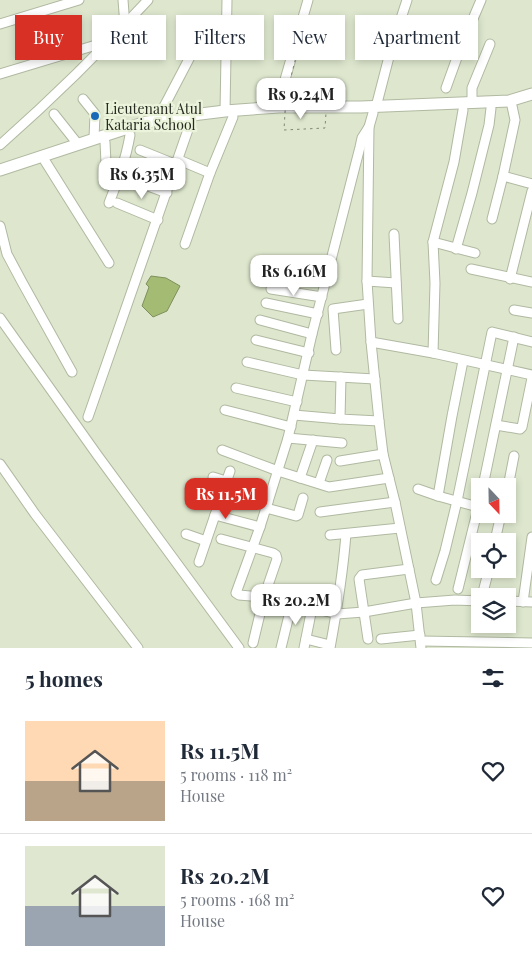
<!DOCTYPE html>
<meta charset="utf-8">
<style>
:root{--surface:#fff;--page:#f6f6f7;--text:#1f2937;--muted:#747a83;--line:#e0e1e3;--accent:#d93025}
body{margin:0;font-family:"Playfair Display",serif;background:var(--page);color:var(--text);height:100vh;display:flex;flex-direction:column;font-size:19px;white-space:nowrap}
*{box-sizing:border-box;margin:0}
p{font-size:16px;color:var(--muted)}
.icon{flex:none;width:28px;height:28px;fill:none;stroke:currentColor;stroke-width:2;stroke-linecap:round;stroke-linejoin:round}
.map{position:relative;height:648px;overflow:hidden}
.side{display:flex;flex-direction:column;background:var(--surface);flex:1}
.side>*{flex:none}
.banner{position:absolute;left:15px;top:15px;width:502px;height:45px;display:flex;gap:10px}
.needle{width:32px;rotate:158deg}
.fabs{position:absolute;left:471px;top:478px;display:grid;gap:10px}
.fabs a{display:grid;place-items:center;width:45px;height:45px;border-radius:0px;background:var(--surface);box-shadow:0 2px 8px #0003;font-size:25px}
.price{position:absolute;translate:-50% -42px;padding:0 11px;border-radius:10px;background:#fff;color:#222;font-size:16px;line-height:32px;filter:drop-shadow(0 1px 2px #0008)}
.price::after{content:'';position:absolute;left:50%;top:30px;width:15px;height:11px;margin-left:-8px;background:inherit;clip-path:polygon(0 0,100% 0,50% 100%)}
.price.active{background:var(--accent);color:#fff}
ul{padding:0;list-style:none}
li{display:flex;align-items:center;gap:15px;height:125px;padding:0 25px}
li+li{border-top:1px solid var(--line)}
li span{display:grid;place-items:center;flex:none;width:140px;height:100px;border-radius:0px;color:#555}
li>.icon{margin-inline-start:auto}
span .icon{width:60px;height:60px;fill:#fffc;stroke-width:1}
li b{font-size:21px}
h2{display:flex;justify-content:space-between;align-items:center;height:60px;padding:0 25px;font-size:21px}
.pill{padding:0 18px;border-radius:0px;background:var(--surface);box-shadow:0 2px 8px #0003;font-size:18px;line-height:45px}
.pill.active{background:var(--accent);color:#fff}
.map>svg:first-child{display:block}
.water{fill:#a4bb74;stroke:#7e905b}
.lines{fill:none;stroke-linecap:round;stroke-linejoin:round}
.minor-casing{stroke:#b0b9a1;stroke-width:11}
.major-casing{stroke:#b0b9a1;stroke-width:13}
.minor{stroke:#fff;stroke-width:9}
.major{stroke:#fff;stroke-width:11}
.path-bridge{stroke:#808675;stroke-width:1;stroke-dasharray:2.5 4;stroke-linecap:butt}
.poi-dot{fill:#186ab8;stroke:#ebf4db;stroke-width:2}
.labels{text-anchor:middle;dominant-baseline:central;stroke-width:4.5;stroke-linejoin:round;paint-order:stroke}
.poi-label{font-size:14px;fill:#272a21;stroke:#ebf4db;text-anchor:start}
</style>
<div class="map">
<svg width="532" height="648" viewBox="0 0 532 648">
<rect width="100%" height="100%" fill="#dee7ce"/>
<polygon class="water" points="151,276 166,278 180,286 167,311 153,317 142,306 149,287 146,284"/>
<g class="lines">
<g class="minor-casing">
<g id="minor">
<polyline points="123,0 125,26"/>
<polyline points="0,24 79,0"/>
<polyline points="0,74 106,42"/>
<polyline points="446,88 459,52 481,0"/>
<polyline points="83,99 95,114 94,138"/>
<polyline points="472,103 472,88 490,44"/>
<polyline points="512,106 515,120 503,176 532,184"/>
<polyline points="279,107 282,90 308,0"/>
<polyline points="376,107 391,49 407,0"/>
<polyline points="225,111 227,0"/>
<polyline points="373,113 369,127 367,281 371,342 379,421 383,454 395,502 416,603 421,648"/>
<polyline points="54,114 77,143"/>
<path d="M157,120L202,34C211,29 217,30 226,32"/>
<polyline points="369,127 362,138 360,147 312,334 288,438 260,527 236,593 239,595 273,598 337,614 364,612 416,603 455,600 480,601"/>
<path d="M0,145C52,99 101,51 148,0"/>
<polyline points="140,150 177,165"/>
<polyline points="179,160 210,173"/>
<polyline points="45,161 109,263"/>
<polyline points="104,169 106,163 105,142"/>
<polyline points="127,178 167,193"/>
<path d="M109,203C118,180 126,159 130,135"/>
<polyline points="117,203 158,220"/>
<polyline points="492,219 503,176"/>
<polyline points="0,226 7,254 22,282 72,372"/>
<polyline points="394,234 398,319"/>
<polyline points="433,242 475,253"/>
<polyline points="185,244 210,173 233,117"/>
<polyline points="456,249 472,193 489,125 491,108"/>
<polyline points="471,269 532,282"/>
<polyline points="510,279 532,191"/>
<polyline points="367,281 396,283"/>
<polyline points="271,289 322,297"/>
<polyline points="266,303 318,314"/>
<polyline points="514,310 532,313"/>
<polyline points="0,318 98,456 239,648"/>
<polyline points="260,320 312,334"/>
<polyline points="256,340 309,353"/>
<polyline points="371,342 433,353 532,375"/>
<polyline points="336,350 333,309 368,304"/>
<polyline points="433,353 435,283 433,242 454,162 463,110"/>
<polyline points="247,362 303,375 375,379"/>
<polyline points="341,377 340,419 379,421"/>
<polyline points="236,388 297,402"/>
<polyline points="225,410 291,427"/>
<polyline points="294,415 340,419"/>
<polyline points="88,417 191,121"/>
<polyline points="496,425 520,429 522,427 532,378"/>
<polyline points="288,438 342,443"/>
<polyline points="222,450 278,471 329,487 389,478"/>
<polyline points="340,461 383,454"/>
<polyline points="0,464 35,514 138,648"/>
<polyline points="213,477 226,481"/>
<polyline points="300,478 313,440"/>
<polyline points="319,483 327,460"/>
<polyline points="483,486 514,337"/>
<polyline points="508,487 514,456"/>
<polyline points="418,489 438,496 478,507"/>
<polyline points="223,491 268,502"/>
<polyline points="438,496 452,416 463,361"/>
<polyline points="266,508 296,516 298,515 303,498"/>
<polyline points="320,512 395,502"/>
<polyline points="215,515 260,527"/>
<polyline points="186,534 206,541"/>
<polyline points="330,535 400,528"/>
<polyline points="221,539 273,553 276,555 277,559 264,597 253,643"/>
<polyline points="495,541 501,514"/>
<polyline points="199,562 230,471"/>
<polyline points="436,580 445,551 457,501 492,332 532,342"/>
<polyline points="458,589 480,500"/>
<polyline points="482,596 489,569"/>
<polyline points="508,601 532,602"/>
<polyline points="523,602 532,537"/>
<polyline points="306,639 330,645"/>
<polyline points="368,639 359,579 362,575 409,569"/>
<polyline points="381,639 420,635"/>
<polyline points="421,641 532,643"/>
<polyline points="281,648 292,603"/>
<polyline points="304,648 312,608"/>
<path d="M330,648C337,610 343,572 346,534"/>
</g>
</g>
<g class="major-casing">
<polyline id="major" points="0,170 143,123 168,118 225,111 279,107 361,107 509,101 532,94"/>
</g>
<use href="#minor" class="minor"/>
<use href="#major" class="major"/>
<polyline class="path-bridge" points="305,22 286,96 284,130 325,128 326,113"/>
</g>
<circle class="poi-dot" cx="95" cy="116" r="5"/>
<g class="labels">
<g class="poi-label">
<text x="105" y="108">Lieutenant Atul<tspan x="105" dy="16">Kataria School</tspan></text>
</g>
</g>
</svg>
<div class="fabs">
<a><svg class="needle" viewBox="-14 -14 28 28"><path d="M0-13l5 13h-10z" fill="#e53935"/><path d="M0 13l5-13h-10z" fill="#747a83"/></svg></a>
<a><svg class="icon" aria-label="locate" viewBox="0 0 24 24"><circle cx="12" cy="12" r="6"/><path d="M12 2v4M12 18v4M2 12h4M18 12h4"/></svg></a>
<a><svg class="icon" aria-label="layers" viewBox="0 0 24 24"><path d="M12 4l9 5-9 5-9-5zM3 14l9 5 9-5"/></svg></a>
</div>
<b class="price" style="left:301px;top:120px">Rs 9.24M</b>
<b class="price" style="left:142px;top:200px">Rs 6.35M</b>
<b class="price" style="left:294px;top:297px">Rs 6.16M</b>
<b class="price active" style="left:226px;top:520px">Rs 11.5M</b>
<b class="price" style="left:296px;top:626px">Rs 20.2M</b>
<div class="banner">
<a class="pill active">Buy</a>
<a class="pill">Rent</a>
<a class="pill">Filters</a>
<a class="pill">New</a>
<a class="pill">Apartment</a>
</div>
</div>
<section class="side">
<h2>5 homes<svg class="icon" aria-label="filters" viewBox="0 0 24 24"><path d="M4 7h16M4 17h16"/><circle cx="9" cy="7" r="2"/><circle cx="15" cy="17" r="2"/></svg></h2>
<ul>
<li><span style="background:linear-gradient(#ffd9b3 60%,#b9a48a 0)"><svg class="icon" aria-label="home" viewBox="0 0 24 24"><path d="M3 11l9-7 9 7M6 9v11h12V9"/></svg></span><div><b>Rs 11.5M</b><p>5 rooms · 118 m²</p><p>House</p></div><svg class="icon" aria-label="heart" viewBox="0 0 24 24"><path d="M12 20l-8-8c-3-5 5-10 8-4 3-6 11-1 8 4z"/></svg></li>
<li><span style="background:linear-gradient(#dfe7d0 60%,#9aa5b1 0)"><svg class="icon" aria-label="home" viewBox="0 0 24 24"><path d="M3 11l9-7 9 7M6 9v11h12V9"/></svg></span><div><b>Rs 20.2M</b><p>5 rooms · 168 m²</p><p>House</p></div><svg class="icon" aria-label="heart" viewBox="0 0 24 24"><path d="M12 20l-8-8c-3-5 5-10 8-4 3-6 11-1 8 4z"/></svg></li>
</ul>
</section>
